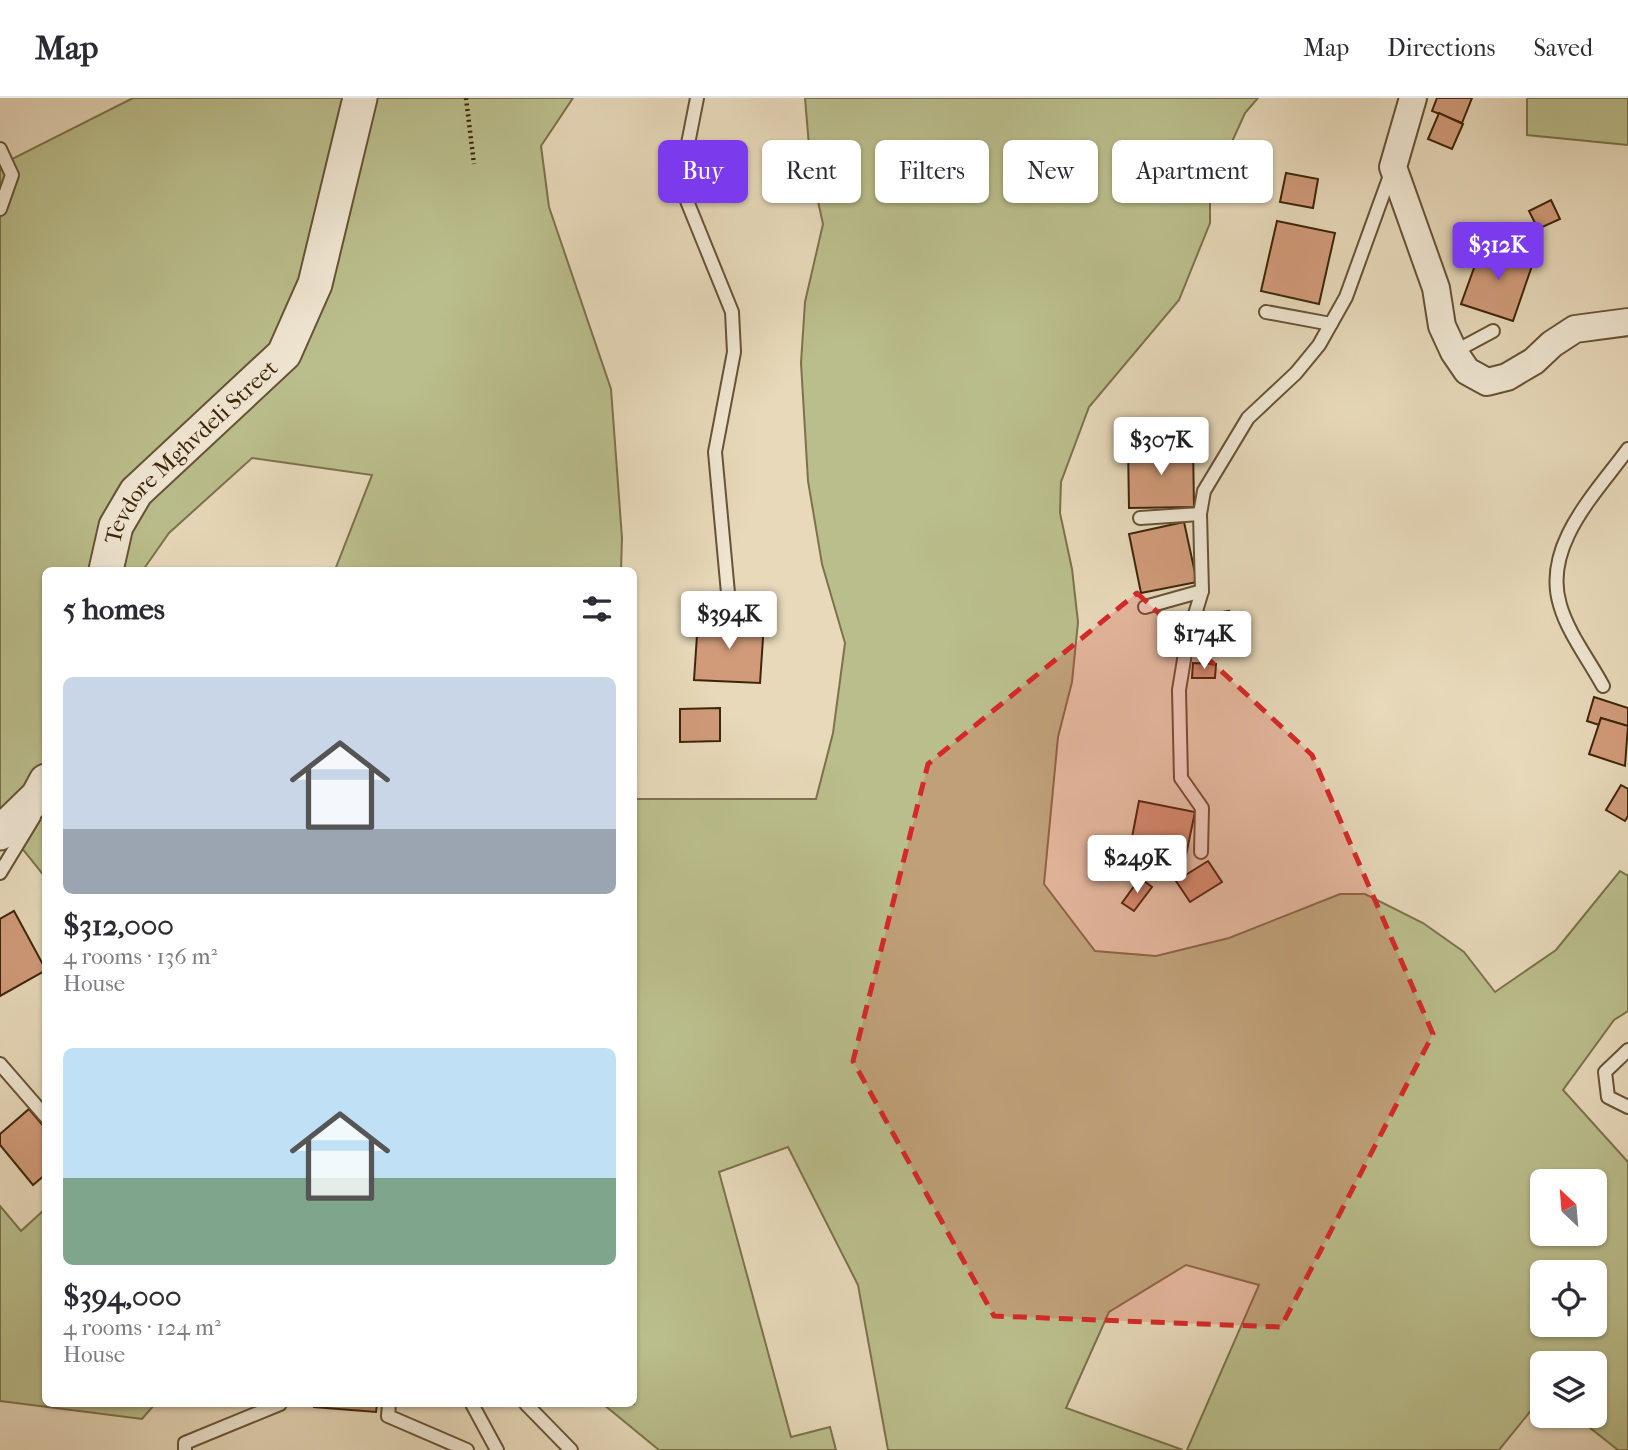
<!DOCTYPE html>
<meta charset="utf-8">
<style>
:root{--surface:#fff;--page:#f7f7f7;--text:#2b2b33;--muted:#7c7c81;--line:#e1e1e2;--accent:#7c3aed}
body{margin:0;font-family:"IM FELL French Canon",serif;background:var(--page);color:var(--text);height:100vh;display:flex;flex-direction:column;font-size:26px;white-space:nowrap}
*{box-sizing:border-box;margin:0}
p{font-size:23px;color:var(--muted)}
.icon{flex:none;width:38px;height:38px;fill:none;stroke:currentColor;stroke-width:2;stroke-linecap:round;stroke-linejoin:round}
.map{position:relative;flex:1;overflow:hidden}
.sheet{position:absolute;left:42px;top:469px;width:595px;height:840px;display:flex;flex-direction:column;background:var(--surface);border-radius:10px;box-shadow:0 2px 5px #0004}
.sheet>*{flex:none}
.banner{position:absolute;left:658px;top:42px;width:665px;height:63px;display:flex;gap:14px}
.needle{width:46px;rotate:334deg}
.fabs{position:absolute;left:1530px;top:1071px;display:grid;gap:14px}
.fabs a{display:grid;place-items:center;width:77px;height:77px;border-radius:10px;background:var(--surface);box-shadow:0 2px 5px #0004;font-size:35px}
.price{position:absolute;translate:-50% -60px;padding:0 16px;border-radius:7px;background:#fff;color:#222;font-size:23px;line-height:46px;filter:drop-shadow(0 2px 4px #0008)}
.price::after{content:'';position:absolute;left:50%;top:42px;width:21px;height:16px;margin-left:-10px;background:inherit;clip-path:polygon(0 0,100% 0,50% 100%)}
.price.current{background:var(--accent);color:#fff}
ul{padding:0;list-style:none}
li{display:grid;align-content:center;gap:14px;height:371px;padding:0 21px}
li span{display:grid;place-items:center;height:217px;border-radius:10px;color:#555}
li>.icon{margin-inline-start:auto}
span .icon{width:126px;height:126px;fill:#fffc;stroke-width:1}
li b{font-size:30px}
h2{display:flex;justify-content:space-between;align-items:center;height:84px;padding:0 21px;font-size:30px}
.pill{padding:0 24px;border-radius:10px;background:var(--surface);box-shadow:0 2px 5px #0004;font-size:24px;line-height:63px}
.pill.current{background:var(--accent);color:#fff}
header{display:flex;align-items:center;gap:42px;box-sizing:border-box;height:98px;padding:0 35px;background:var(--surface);border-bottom:2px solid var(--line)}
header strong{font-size:33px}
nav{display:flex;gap:38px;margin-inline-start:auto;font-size:24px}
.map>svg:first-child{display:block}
.green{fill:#babe8c;stroke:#7c724b;stroke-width:2;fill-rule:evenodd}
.building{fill:#d19b7a;stroke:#3e260a;stroke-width:2}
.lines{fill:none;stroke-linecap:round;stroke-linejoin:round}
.service-casing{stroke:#685336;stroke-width:16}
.minor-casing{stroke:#685336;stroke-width:30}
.tertiary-casing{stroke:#685336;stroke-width:37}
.path{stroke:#3e260a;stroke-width:4.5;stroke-dasharray:2 3.5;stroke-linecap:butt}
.service{stroke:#efe6d2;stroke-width:12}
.minor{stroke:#efe6d2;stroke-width:26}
.tertiary{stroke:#efe6d2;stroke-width:33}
.marked{fill:#d62828;fill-opacity:0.2;stroke:#d62828;stroke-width:5;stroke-dasharray:14 9;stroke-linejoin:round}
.labels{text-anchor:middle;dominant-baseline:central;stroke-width:5;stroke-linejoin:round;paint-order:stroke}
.street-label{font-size:23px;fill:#3e260a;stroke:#efe6d2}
</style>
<header>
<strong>Map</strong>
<nav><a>Map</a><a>Directions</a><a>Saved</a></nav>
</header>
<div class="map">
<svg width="1628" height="1352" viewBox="0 0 1628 1352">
<rect width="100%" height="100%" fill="#e7d9ba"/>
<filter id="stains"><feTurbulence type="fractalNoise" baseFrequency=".00286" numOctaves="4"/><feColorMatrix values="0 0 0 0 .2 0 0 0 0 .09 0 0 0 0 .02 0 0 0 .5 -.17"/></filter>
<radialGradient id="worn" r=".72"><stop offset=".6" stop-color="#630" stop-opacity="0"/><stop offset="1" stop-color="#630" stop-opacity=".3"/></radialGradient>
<g class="green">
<polygon points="133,0 573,0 541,48 549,109 611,291 622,440 621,472 335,472 372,377 252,360 169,435 143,472 46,472 45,779 0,723 0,67"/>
<path d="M805,0H1258L1245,15L1210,92V125L1179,202L1089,309L1061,384L1060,415L1072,471L1078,524L1072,584L1058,639L1044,786L1095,853L1156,858L1229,840L1340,796H1365L1423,825L1464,854L1495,894L1556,852L1620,773L1628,778V913L1614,922L1563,992L1628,1064V1352H1618L1575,1318H1594V1265H1542V1299L1499,1352H1187L1259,1187L1186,1167L1109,1214L1066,1310L1183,1352H888L858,1187L788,1049L719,1074L791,1339L830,1329L836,1352H659L603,1306H634V701H816L833,635L845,545L822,466L808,383L801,265L805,204L823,126L811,72ZM1594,1083V1136H1542V1083ZM1542,1174H1594V1227H1542Z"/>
<polygon points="1527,0 1628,0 1628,47 1527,37"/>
<polygon points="0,1108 21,1133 45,1111 46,1306 155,1306 142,1321 0,1303"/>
</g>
<g class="building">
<polygon points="1437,0 1472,0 1462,25 1432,13"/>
<polygon points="1439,15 1463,26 1452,51 1428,41"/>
<polygon points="1286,75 1318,81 1313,110 1280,104"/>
<polygon points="1551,102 1560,121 1538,131 1529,113"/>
<polygon points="1277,123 1335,135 1319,206 1261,193"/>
<polygon points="1483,145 1534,162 1513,223 1461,206"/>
<polygon points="1193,347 1194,409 1129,410 1128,348"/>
<polygon points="1184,424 1197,484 1141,495 1129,436"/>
<polygon points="1229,513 1231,534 1206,537 1204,517"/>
<polygon points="698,522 764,525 760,585 694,582"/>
<polygon points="1193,565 1216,566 1215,580 1192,580"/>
<polygon points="1594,599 1628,610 1628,628 1601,620 1599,627 1587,623"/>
<polygon points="720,610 720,643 680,644 680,611"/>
<polygon points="1601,620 1628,628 1625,668 1589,656"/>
<polygon points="1621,687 1628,691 1628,718 1625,723 1606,712"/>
<polygon points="1139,703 1195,714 1184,766 1129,755"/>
<polygon points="1115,761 1134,762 1133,779 1114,777"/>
<polygon points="1208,763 1222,784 1190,804 1176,783"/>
<polygon points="1140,780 1152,789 1134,813 1122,805"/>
<polygon points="14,813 46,872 0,898 0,821"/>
<polygon points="29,1011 46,1031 46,1076 33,1087 0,1047 0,1036"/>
<polygon points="314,1306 377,1306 376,1314 314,1309"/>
</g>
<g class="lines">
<g class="service-casing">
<g id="service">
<polyline points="697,0 684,66 687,103 732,214 734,254 715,354 729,506"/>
<polyline points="0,51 12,77 0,111"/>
<polyline points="1266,214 1331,226"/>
<polyline points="1454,254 1493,233"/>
<polyline points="1140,420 1200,416"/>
<polyline points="1145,509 1202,493"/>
<path d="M1603,588C1589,562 1568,535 1560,507C1542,448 1596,395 1628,351"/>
<polyline points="1201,754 1202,710 1181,680 1179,592 1187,543 1202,493 1200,416 1204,393 1248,320 1296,275 1319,247 1346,199 1392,72"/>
<polyline points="0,775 34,719"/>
<polyline points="1628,952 1605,974 1608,999 1628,1009"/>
<polyline points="0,966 46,1019"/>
<polyline points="389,1306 388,1318 467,1352"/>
<polyline points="472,1306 497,1352"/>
<polyline points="526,1306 571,1352"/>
<polyline points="185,1352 185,1345 280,1306"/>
</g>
</g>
<g class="minor-casing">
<polyline id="minor" points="1413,0 1393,69 1436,190 1442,228 1454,254 1467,273 1487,284 1507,279 1534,263 1552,246 1575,231 1628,224"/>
</g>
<g class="tertiary-casing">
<g id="tertiary">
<path id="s1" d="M106,472L116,428L136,394L284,256L315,186L360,0"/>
<polyline points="0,735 38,698 46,683"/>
</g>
</g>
<polyline class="path" points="466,0 474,66"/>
<use href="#service" class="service"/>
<use href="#minor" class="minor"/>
<use href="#tertiary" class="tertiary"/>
</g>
<path class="marked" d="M1137,495L1312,657L1433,936L1281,1229L994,1218L853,963L928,666Z"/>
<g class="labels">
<g class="street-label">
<text stroke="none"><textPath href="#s1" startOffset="150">Tevdore Mghvdeli Street</textPath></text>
</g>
</g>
<rect width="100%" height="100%" filter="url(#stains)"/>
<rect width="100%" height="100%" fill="url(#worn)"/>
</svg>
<div class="fabs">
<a><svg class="needle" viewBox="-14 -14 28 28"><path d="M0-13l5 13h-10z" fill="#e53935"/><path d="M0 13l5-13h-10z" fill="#7c7c81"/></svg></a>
<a><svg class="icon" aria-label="locate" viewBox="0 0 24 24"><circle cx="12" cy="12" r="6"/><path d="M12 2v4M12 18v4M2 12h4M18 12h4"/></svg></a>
<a><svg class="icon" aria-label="layers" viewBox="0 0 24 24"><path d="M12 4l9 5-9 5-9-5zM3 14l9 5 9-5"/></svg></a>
</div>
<b class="price current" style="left:1498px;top:184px">$312K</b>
<b class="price" style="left:1161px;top:379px">$307K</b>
<b class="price" style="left:729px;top:553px">$394K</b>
<b class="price" style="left:1204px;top:573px">$174K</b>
<b class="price" style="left:1137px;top:797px">$249K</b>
<div class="banner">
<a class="pill current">Buy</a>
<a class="pill">Rent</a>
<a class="pill">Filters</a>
<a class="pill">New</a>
<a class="pill">Apartment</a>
</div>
<section class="sheet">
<h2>5 homes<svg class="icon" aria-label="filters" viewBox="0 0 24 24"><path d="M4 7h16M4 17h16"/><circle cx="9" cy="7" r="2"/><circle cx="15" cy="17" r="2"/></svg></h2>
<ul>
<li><span style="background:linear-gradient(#c9d6e8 70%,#9aa5b1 0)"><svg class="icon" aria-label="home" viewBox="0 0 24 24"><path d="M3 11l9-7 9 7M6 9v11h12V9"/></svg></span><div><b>$312,000</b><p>4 rooms · 136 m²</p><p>House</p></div></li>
<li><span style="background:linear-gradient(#bfe0f5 60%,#7fa58c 0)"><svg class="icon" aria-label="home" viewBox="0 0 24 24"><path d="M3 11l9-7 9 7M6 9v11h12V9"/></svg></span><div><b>$394,000</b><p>4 rooms · 124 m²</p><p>House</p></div></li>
</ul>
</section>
</div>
